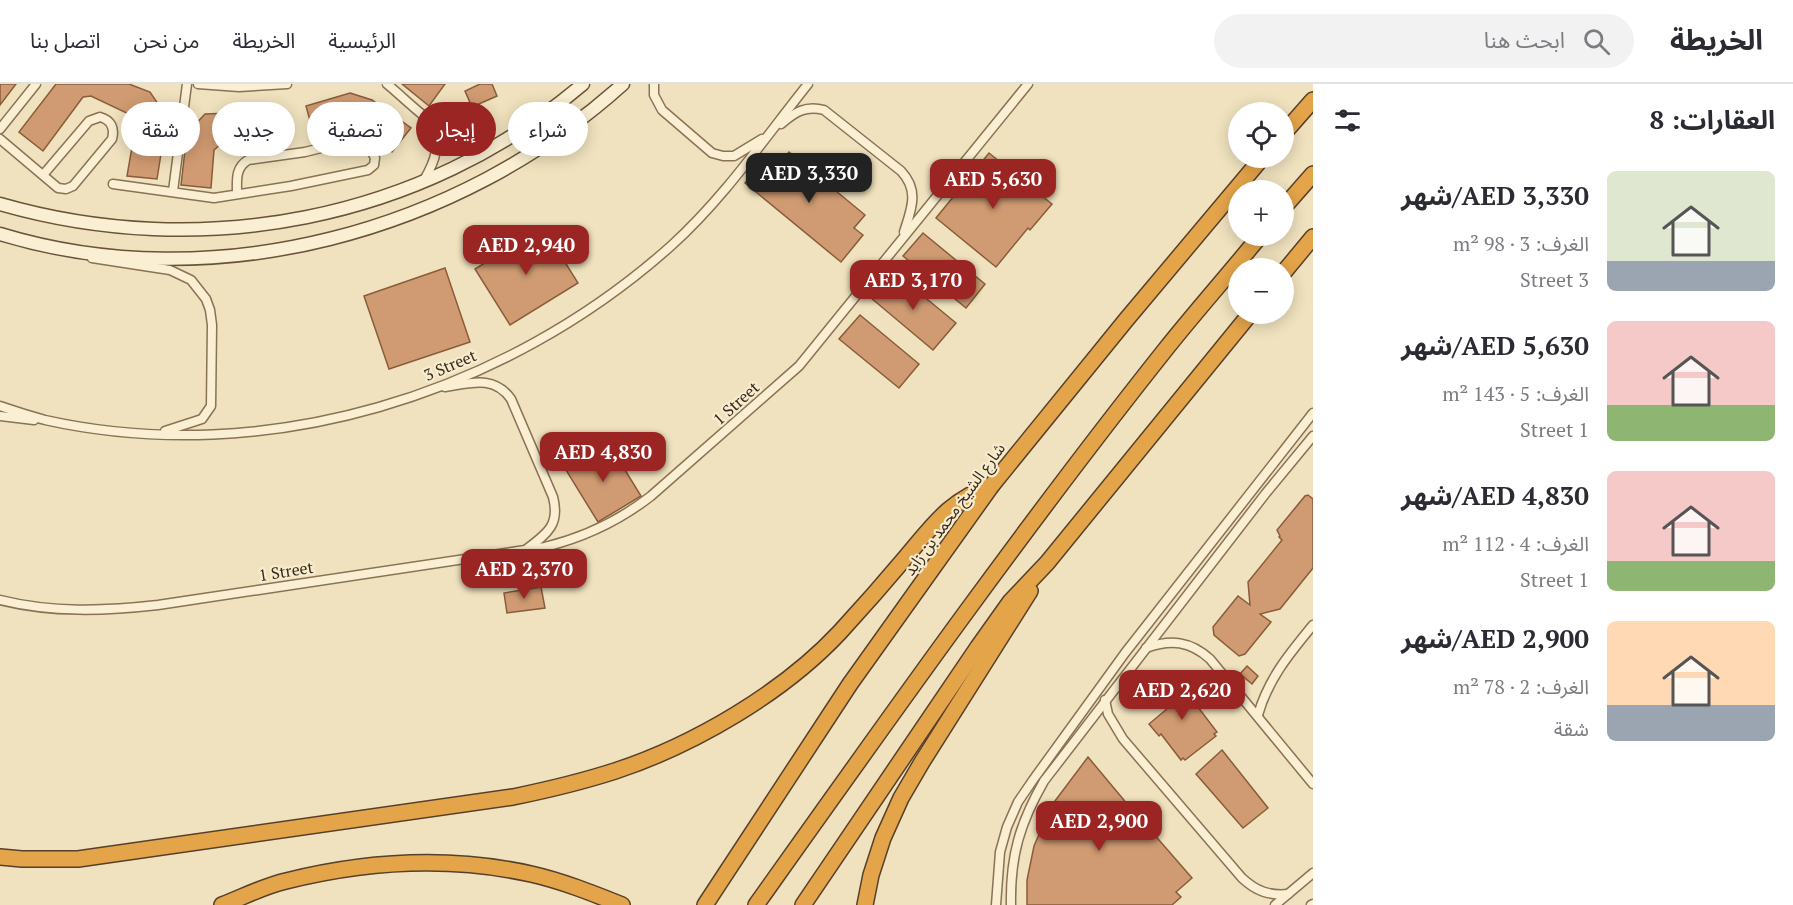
<!DOCTYPE html>
<html lang="ar">
<meta charset="utf-8">
<style>
:root{--surface:#fff;--page:#f2f2f3;--text:#2b2b33;--muted:#7c7c81;--line:#e1e1e2;--accent:#9b2523}
body{margin:0;font-family:"PT Serif","Noto Sans Arabic",serif;background:var(--page);color:var(--text);direction:rtl;height:100vh;display:flex;flex-direction:column;font-size:22px;white-space:nowrap}
*{box-sizing:border-box;margin:0}
p{font-size:20px;color:var(--muted)}
.icon{flex:none;width:33px;height:33px;fill:none;stroke:currentColor;stroke-width:2;stroke-linecap:round;stroke-linejoin:round}
.map{position:relative;flex:1;overflow:hidden;direction:ltr}
.drawer{display:flex;flex-direction:column;background:var(--surface);width:480px}
.drawer>*{flex:none}
.banner{position:absolute;left:18px;top:18px;width:570px;height:54px;direction:rtl;display:flex;gap:12px}
.tools{position:absolute;left:1228px;top:18px;display:grid;gap:12px}
.tools a{display:grid;place-items:center;width:66px;height:66px;border-radius:50%;background:var(--surface);box-shadow:0 3px 15px #0003;font-size:30px}
.price{position:absolute;translate:-50% -51px;padding:0 14px;border-radius:12px;background:var(--accent);color:#fff;font-size:20px;line-height:39px;filter:drop-shadow(0 2px 3px #0008)}
.price::after{content:'';position:absolute;left:50%;top:36px;width:18px;height:14px;margin-left:-9px;background:inherit;clip-path:polygon(0 0,100% 0,50% 100%)}
.price.selected{background:#222;color:#fff}
ul{padding:0;list-style:none}
li{display:flex;align-items:center;gap:18px;height:150px;padding:0 18px}
li span{display:grid;place-items:center;flex:none;width:168px;height:120px;border-radius:9px;color:#555}
li>.icon{margin-inline-start:auto}
span .icon{width:72px;height:72px;fill:#fffc;stroke-width:1}
li b{font-size:26px}
h2{display:flex;justify-content:space-between;align-items:center;height:72px;padding:0 18px;font-size:26px}
.tag{padding:0 21px;border-radius:27px;background:var(--surface);box-shadow:0 3px 15px #0003;font-size:21px;line-height:54px}
.tag.selected{background:var(--accent);color:#fff}
header{display:flex;align-items:center;gap:36px;box-sizing:border-box;height:84px;padding:0 30px;background:var(--surface);border-bottom:2px solid var(--line)}
header strong{font-size:28px}
nav{display:flex;gap:33px;margin-inline-start:auto;font-size:21px}
.search{width:420px;height:54px;background:var(--page);display:flex;align-items:center;gap:15px;box-sizing:border-box;padding:0 21px;border-radius:33px;color:var(--muted);font-size:22px}
main{display:flex;flex:1;min-height:0}
.map>svg:first-child{display:block}
.building{fill:#d09b72;stroke:#895c3b;stroke-width:1.5}
.lines{fill:none;stroke-linecap:round;stroke-linejoin:round}
.street-casing{stroke:#897256;stroke-width:11}
.secondary-casing{stroke:#6b533a;stroke-width:15}
.highway-casing{stroke:#56402b;stroke-width:18}
.street{stroke:#faefd2;stroke-width:8}
.secondary{stroke:#faefd2;stroke-width:12}
.highway{stroke:#e4a44a;stroke-width:15}
.labels{text-anchor:middle;dominant-baseline:central;stroke-width:4.5;stroke-linejoin:round;paint-order:stroke}
.street-label{font-size:16px;fill:#382a1c;stroke:#f7ecce}
</style>
<header>
<strong>الخريطة</strong>
<div class="search"><svg class="icon" aria-label="search" viewBox="0 0 24 24"><circle cx="10" cy="10" r="6"/><path d="M15 15l6 6"/></svg>ابحث هنا</div>
<nav><a>الرئيسية</a><a>الخريطة</a><a>من نحن</a><a>اتصل بنا</a></nav>
</header>
<main>
<section class="drawer">
<h2>العقارات: 8<svg class="icon" aria-label="filters" viewBox="0 0 24 24"><path d="M4 7h16M4 17h16"/><circle cx="9" cy="7" r="2"/><circle cx="15" cy="17" r="2"/></svg></h2>
<ul>
<li><span style="background:linear-gradient(#dfe7d0 75%,#9aa5b1 0)"><svg class="icon" aria-label="home" viewBox="0 0 24 24"><path d="M3 11l9-7 9 7M6 9v11h12V9"/></svg></span><div><b>AED 3,330/شهر</b><p>الغرف: 3 · 98 m²</p><p>3 Street</p></div></li>
<li><span style="background:linear-gradient(#f6c9c9 70%,#8fb573 0)"><svg class="icon" aria-label="home" viewBox="0 0 24 24"><path d="M3 11l9-7 9 7M6 9v11h12V9"/></svg></span><div><b>AED 5,630/شهر</b><p>الغرف: 5 · 143 m²</p><p>1 Street</p></div></li>
<li><span style="background:linear-gradient(#f6c9c9 75%,#8fb573 0)"><svg class="icon" aria-label="home" viewBox="0 0 24 24"><path d="M3 11l9-7 9 7M6 9v11h12V9"/></svg></span><div><b>AED 4,830/شهر</b><p>الغرف: 4 · 112 m²</p><p>1 Street</p></div></li>
<li><span style="background:linear-gradient(#ffd9b3 70%,#9aa5b1 0)"><svg class="icon" aria-label="home" viewBox="0 0 24 24"><path d="M3 11l9-7 9 7M6 9v11h12V9"/></svg></span><div><b>AED 2,900/شهر</b><p>الغرف: 2 · 78 m²</p><p>شقة</p></div></li>
</ul>
</section>
<div class="map">
<svg width="1313" height="821" viewBox="0 0 1313 821">
<rect width="100%" height="100%" fill="#f0e2be"/>
<g class="building">
<polygon points="0,0 16,0 0,21"/>
<polygon points="56,0 129,0 150,8 167,33 157,95 127,92 136,40 131,31 91,12 83,13 43,67 19,48"/>
<polygon points="402,0 445,0 429,22"/>
<polygon points="480,0 492,0 497,12 472,23 465,7"/>
<polygon points="350,9 372,16 411,44 392,68 364,43 348,39 314,51 306,22"/>
<polygon points="286,27 290,58 220,61 214,66 211,104 181,101 187,49 205,30"/>
<polygon points="789,68 865,131 854,144 863,151 841,178 745,99 767,72 778,81"/>
<polygon points="989,69 1052,120 1030,146 1028,144 996,183 936,134"/>
<polygon points="543,143 578,199 510,241 475,185"/>
<polygon points="923,149 985,200 966,224 903,172"/>
<polygon points="445,184 470,258 389,285 364,212"/>
<polygon points="893,187 956,239 933,266 871,214"/>
<polygon points="860,231 919,280 899,304 839,255"/>
<polygon points="609,360 641,412 598,438 566,386"/>
<polygon points="1308,411 1313,415 1313,484 1280,525 1260,530 1271,538 1245,570 1239,572 1214,551 1213,543 1238,512 1250,521 1248,498 1282,456 1279,453 1280,452 1277,446 1305,412"/>
<polygon points="541,503 545,524 507,529 504,509"/>
<polygon points="1247,582 1258,592 1252,600 1240,590"/>
<polygon points="1172,589 1217,648 1214,650 1216,652 1185,676 1183,674 1181,676 1161,650 1159,652 1149,640 1174,619 1158,601"/>
<polygon points="1222,666 1268,724 1243,744 1196,690"/>
<polygon points="1088,673 1128,721 1113,733 1124,746 1139,733 1192,794 1176,808 1181,813 1172,821 1027,821 1027,796 1034,762 1052,721"/>
</g>
<g class="lines">
<g class="street-casing">
<g id="street">
<polyline points="198,0 239,3 287,0"/>
<path d="M387,0C415,23 450,63 489,62"/>
<polyline points="654,0 654,11 662,26 712,69 723,72 734,72 762,55"/>
<path d="M781,40C795,28 806,21 824,26L901,87C920,107 911,126 904,148"/>
<polyline points="0,45 36,0"/>
<path d="M0,55L58,104L66,105L73,102L112,55C115,44 111,36 100,33L89,37L43,91"/>
<path d="M424,96C436,76 441,59 432,37"/>
<path d="M113,100L214,114L291,102L368,86L374,81L375,74L371,66L361,59L349,57L305,68L248,76C235,84 237,96 237,109"/>
<polyline points="173,107 187,0"/>
<polyline points="92,174 170,186 191,196 206,215 210,226 212,241 211,322 202,335 165,347"/>
<path d="M445,303C471,299 494,291 511,315L553,413C560,440 548,449 528,464"/>
<path d="M0,322C15,327 30,332 45,336C266,385 505,311 672,161C724,114 764,55 808,0"/>
<polyline points="0,332 34,336"/>
<path d="M0,516C52,529 105,527 158,521L545,463C585,453 619,437 651,412L799,282L1028,0"/>
<path d="M1146,564C1171,555 1190,557 1210,575L1313,700"/>
<path d="M1105,616L1108,630L1123,655L1242,794C1256,807 1269,812 1288,810"/>
<path d="M1258,631C1268,595 1290,569 1313,541"/>
<polyline points="996,821 1000,768 1007,743 1018,718 1033,696 1125,569 1313,329"/>
<path d="M1011,821C1010,772 1020,739 1044,697L1266,409L1313,352"/>
<polyline points="1275,821 1313,789"/>
<polyline points="1311,821 1313,820"/>
</g>
</g>
<g class="secondary-casing">
<g id="secondary">
<path d="M0,120C201,178 422,137 583,0"/>
<path d="M0,150C213,215 459,148 623,0"/>
</g>
</g>
<g class="highway-casing">
<g id="highway">
<polyline points="1284,49 1313,16"/>
<polyline points="1284,123 1313,90"/>
<polyline points="1284,188 1313,153"/>
<path d="M0,773L22,775H78L513,713C547,706 581,698 615,687C694,661 783,609 840,548C863,523 885,498 906,473C935,439 948,418 992,401"/>
<path d="M222,821C243,813 264,802 286,797C366,777 450,772 531,790C562,797 592,809 622,821"/>
<polyline points="705,821 850,600 992,401 1126,236 1262,74"/>
<path d="M756,821C889,634 1022,446 1165,266C1196,227 1229,190 1260,152"/>
<polyline points="803,821 978,563 1010,518 1047,479 1250,230"/>
<polyline points="865,821 871,791 883,754 901,714 922,678 1030,507"/>
</g>
</g>
<use href="#street" class="street"/>
<use href="#secondary" class="secondary"/>
<use href="#highway" class="highway"/>
</g>
<g class="labels">
<g class="street-label">
<text transform="translate(450 281) rotate(-23)">3 Street</text>
<text transform="translate(736 319) rotate(-42)">1 Street</text>
<text transform="translate(954 425) rotate(-54)">شارع الشيخ محمد بن زايد</text>
<text transform="translate(286 487) rotate(-9)">1 Street</text>
</g>
</g>
</svg>
<div class="tools">
<a><svg class="icon" aria-label="locate" viewBox="0 0 24 24"><circle cx="12" cy="12" r="6"/><path d="M12 2v4M12 18v4M2 12h4M18 12h4"/></svg></a>
<a>+</a>
<a>−</a>
</div>
<b class="price selected" style="left:809px;top:120px">AED 3,330</b>
<b class="price" style="left:993px;top:126px">AED 5,630</b>
<b class="price" style="left:526px;top:192px">AED 2,940</b>
<b class="price" style="left:913px;top:227px">AED 3,170</b>
<b class="price" style="left:603px;top:399px">AED 4,830</b>
<b class="price" style="left:524px;top:516px">AED 2,370</b>
<b class="price" style="left:1182px;top:637px">AED 2,620</b>
<b class="price" style="left:1099px;top:768px">AED 2,900</b>
<div class="banner">
<a class="tag">شراء</a>
<a class="tag selected">إيجار</a>
<a class="tag">تصفية</a>
<a class="tag">جديد</a>
<a class="tag">شقة</a>
</div>
</div>
</main>
